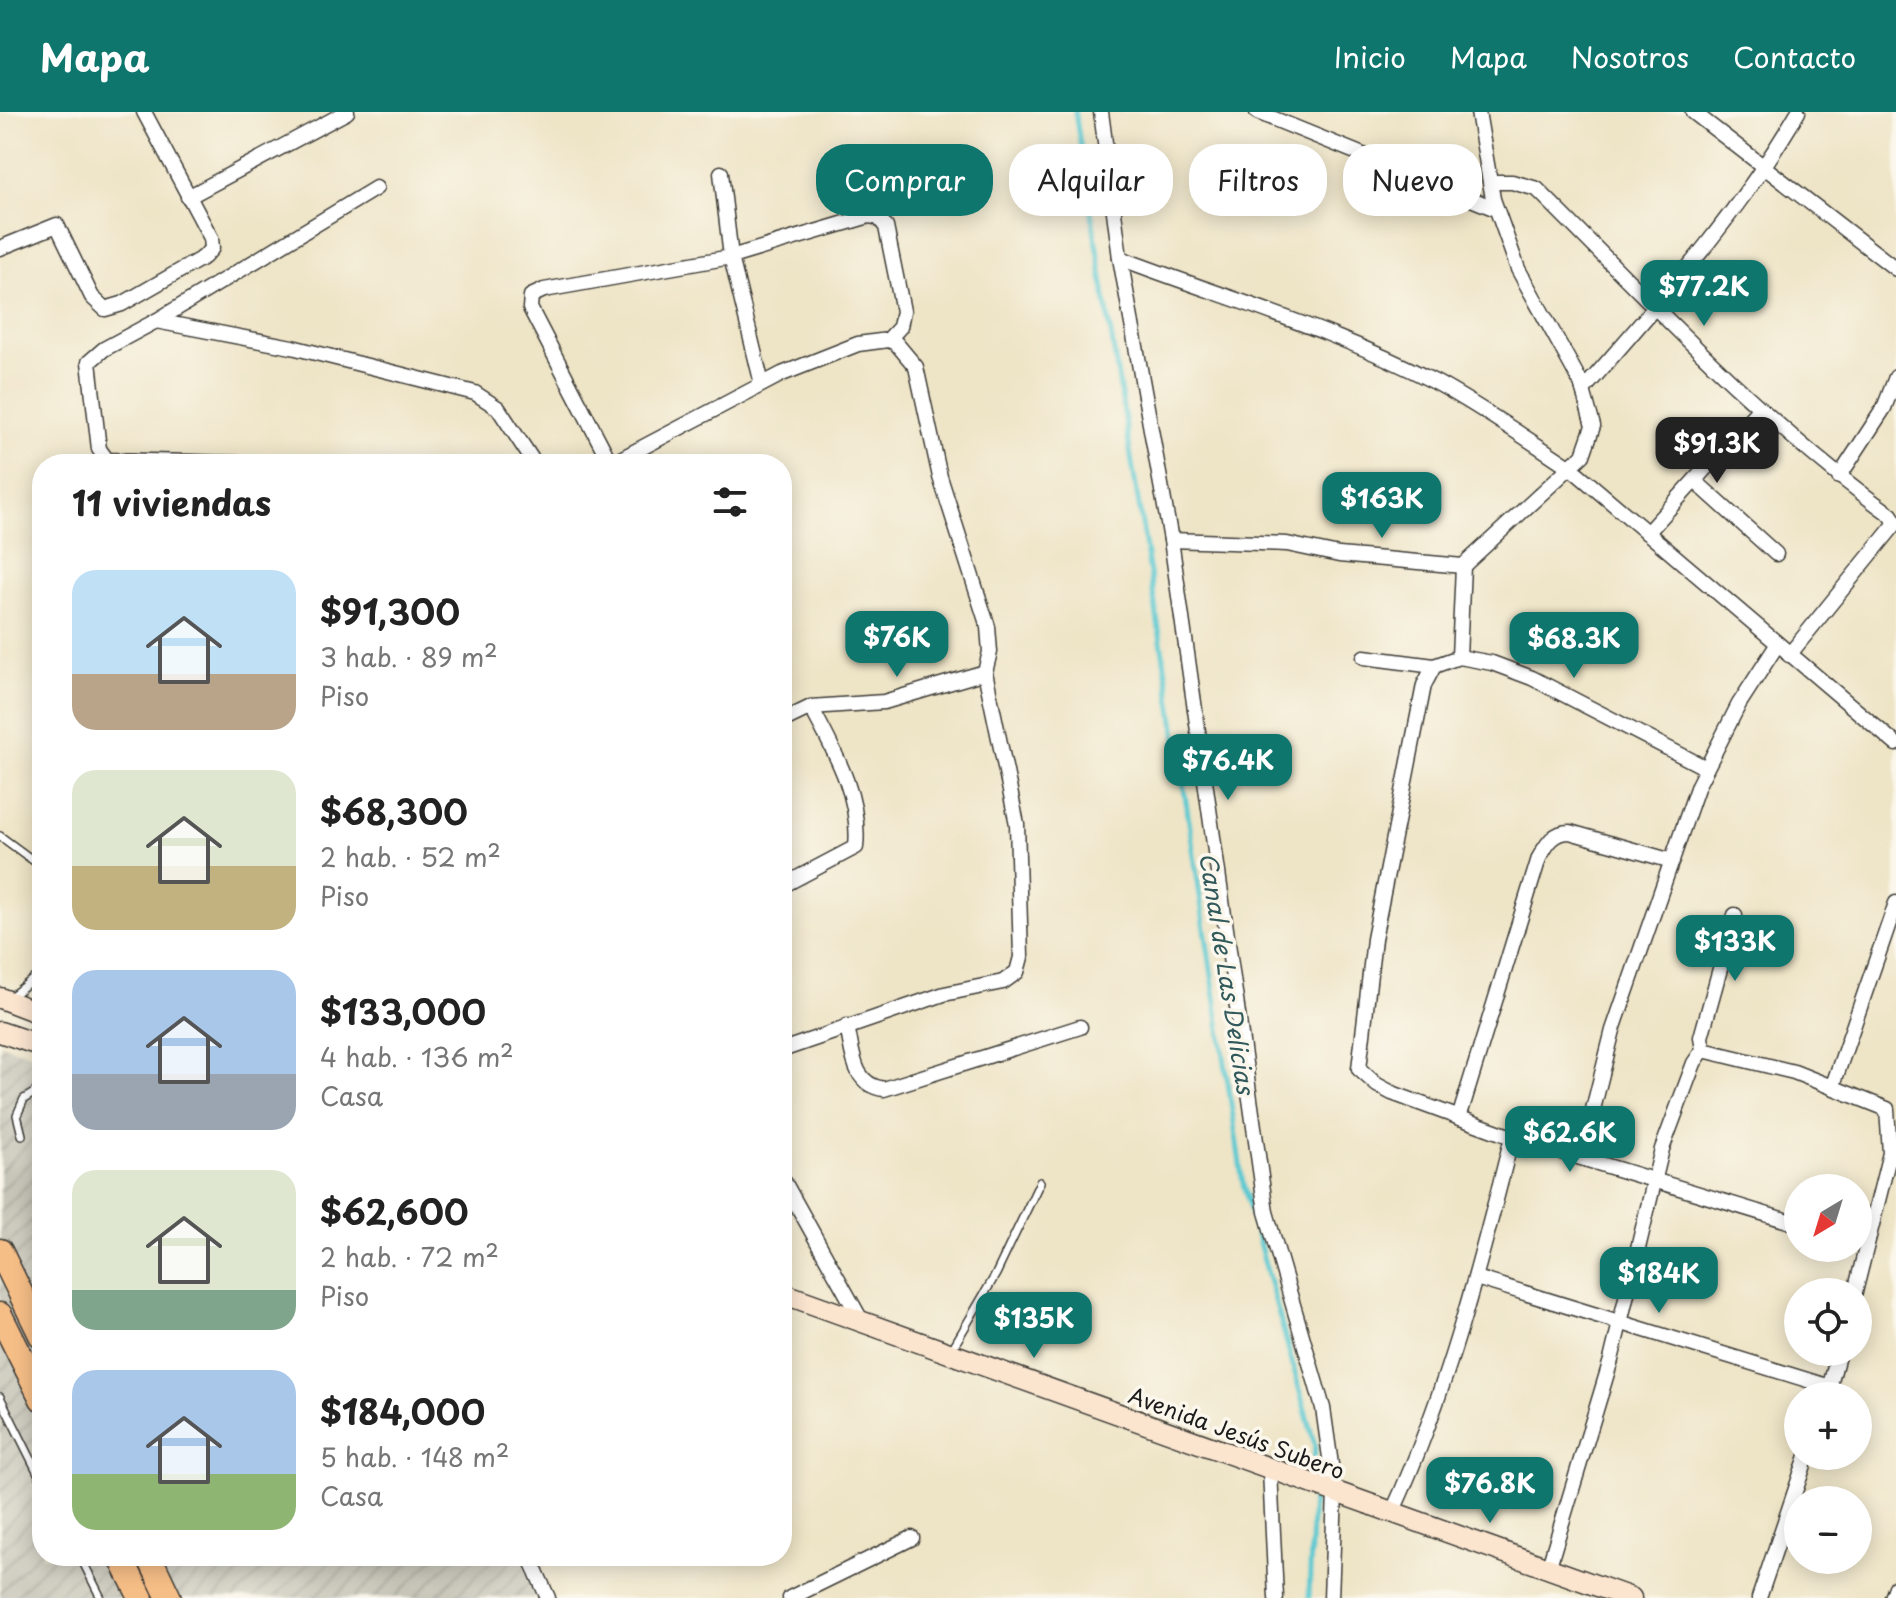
<!DOCTYPE html>
<html lang="es">
<meta charset="utf-8">
<style>
:root{--surface:#fff;--page:#f2f2f2;--text:#222;--muted:#767676;--accent:#0f766e}
body{margin:0;font-family:"Playpen Sans",sans-serif;background:var(--page);color:var(--text);height:100vh;display:flex;flex-direction:column;font-size:30px;white-space:nowrap}
*{box-sizing:border-box;margin:0}
p{font-size:26px;color:var(--muted)}
.icon{flex:none;width:44px;height:44px;fill:none;stroke:currentColor;stroke-width:2;stroke-linecap:round;stroke-linejoin:round}
.map{position:relative;flex:1;overflow:hidden}
.drawer{position:absolute;left:32px;top:342px;width:760px;height:1112px;display:flex;flex-direction:column;background:var(--surface);border-radius:32px;box-shadow:0 4px 20px #0003}
.drawer>*{flex:none}
.top-card{position:absolute;left:816px;top:32px;width:760px;height:72px;display:flex;gap:16px}
.needle{width:52px;rotate:218deg}
.controls{position:absolute;left:1784px;top:1062px;display:grid;gap:16px}
.controls a{display:grid;place-items:center;width:88px;height:88px;border-radius:50%;background:var(--surface);box-shadow:0 4px 20px #0003;font-size:40px}
.price{position:absolute;translate:-50% -68px;padding:0 18px;border-radius:16px;background:var(--accent);color:#fff;font-size:26px;line-height:52px;filter:drop-shadow(0 2px 4px #0008)}
.price::after{content:'';position:absolute;left:50%;top:48px;width:24px;height:18px;margin-left:-12px;background:inherit;clip-path:polygon(0 0,100% 0,50% 100%)}
.price.on{background:#222;color:#fff}
ul{padding:0;list-style:none}
li{display:flex;align-items:center;gap:24px;height:200px;padding:0 40px}
li span{display:grid;place-items:center;flex:none;width:224px;height:160px;border-radius:24px;color:#555}
li>.icon{margin-inline-start:auto}
span .icon{width:96px;height:96px;fill:#fffc;stroke-width:1}
li b{font-size:34px}
h2{display:flex;justify-content:space-between;align-items:center;height:96px;padding:0 40px;font-size:34px}
.tag{padding:0 28px;border-radius:32px;background:var(--surface);box-shadow:0 4px 20px #0003;font-size:28px;line-height:72px}
.tag.on{background:var(--accent);color:#fff}
header{display:flex;align-items:center;gap:48px;box-sizing:border-box;height:112px;padding:0 40px;background:var(--accent);color:#fff}
header strong{font-size:38px}
nav{display:flex;gap:44px;margin-inline-start:auto;font-size:28px}
.map>svg:first-child{display:block}
.industrial{fill:url(#industrial-furrows)}
.lines{fill:none;stroke-linecap:round;stroke-linejoin:round}
.stream{stroke:#5cc9d1;stroke-width:5}
.service-casing{stroke:#3c3a36;stroke-width:10}
.minor-casing{stroke:#3c3a36;stroke-width:17}
.secondary-casing{stroke:#3c3a36;stroke-width:23}
.trunk-casing{stroke:#3c3a36;stroke-width:27}
.service{stroke:#fff;stroke-width:7}
.minor{stroke:#fff;stroke-width:14}
.secondary{stroke:#fbe5cf;stroke-width:20}
.trunk{stroke:#f6be87;stroke-width:24}
.labels{text-anchor:middle;dominant-baseline:central;stroke-width:7;stroke-linejoin:round;paint-order:stroke}
.street-label{font-size:22px;fill:#1c1c1c;stroke:#fbf7ec}
.water-label{font-size:24px;font-style:italic;fill:#32595b;stroke:#fbf7ec}
</style>
<header>
<strong>Mapa</strong>
<nav><a>Inicio</a><a>Mapa</a><a>Nosotros</a><a>Contacto</a></nav>
</header>
<div class="map">
<svg width="1896" height="1486" viewBox="0 0 1896 1486">
<defs>
<pattern id="industrial-furrows" width="10" height="10" patternUnits="userSpaceOnUse" patternTransform="scale(2)"><rect width="10" height="10" fill="#c6c5b8"/><path d="M-1 1l2-2M0 10L10 0M9 11l2-2" fill="none" stroke="#aaa99e"/></pattern>
</defs>
<rect width="100%" height="100%" fill="#fbf7ec"/>
<filter id="ink" filterUnits="userSpaceOnUse"><feTurbulence type="fractalNoise" baseFrequency=".0125" numOctaves="2"/><feDisplacementMap in="SourceGraphic" scale="16" xChannelSelector="R" yChannelSelector="G"/><feConvolveMatrix kernelMatrix="1 2 1 2 8 2 1 2 1" color-interpolation-filters="sRGB"/></filter>
<filter id="wash" filterUnits="userSpaceOnUse"><feTurbulence type="fractalNoise" baseFrequency=".006" numOctaves="4" result="noise"/><feDisplacementMap in="SourceGraphic" scale="32" xChannelSelector="R" yChannelSelector="G"/><feGaussianBlur stdDeviation="1.8" result="paint"/><feColorMatrix in="noise" values="0 0 0 0 0 0 0 0 0 0 0 0 0 0 0 0 0 1.4 0 .05"/><feComposite in="paint" operator="in"/></filter>
<g filter="url(#wash)">
<rect width="100%" height="100%" fill="#eee4c6"/>
<polygon class="industrial" points="0,932 42,946 42,1444 542,1444 524,1453 539,1486 0,1486"/>
<g class="lines">
<g class="stream">
<polyline points="1075,0 1174,609 1243,1072 1315,1334 1313,1365"/>
<polyline points="1309,1486 1313,1379"/>
</g>
</g>
</g>
<g filter="url(#ink)">
<g class="lines">
<g class="service-casing">
<g id="service">
<polyline points="0,724 42,755"/>
<polyline points="9,886 42,860"/>
<polyline points="22,1023 17,1003 24,987 42,976"/>
<polyline points="951,1239 996,1162 1040,1070"/>
<polyline points="0,1285 42,1369"/>
<polyline points="80,1444 101,1486"/>
</g>
</g>
<g class="minor-casing">
<g id="minor">
<polyline points="1101,0 1120,146 1171,428 1266,1100 1323,1296 1335,1381 1331,1486"/>
<polyline points="1257,0 1496,97"/>
<polyline points="1693,0 1896,157"/>
<polyline points="721,61 731,145 762,272"/>
<path d="M1490,70H1512L1537,77C1651,190 1760,309 1891,403L1896,411"/>
<polyline points="188,85 347,0"/>
<polyline points="0,136 57,113 92,185 105,197 122,192 204,145 212,136 211,126 144,0"/>
<path d="M1120,146C1225,186 1337,218 1437,271C1483,296 1527,327 1571,356L1896,632"/>
<polyline points="156,209 292,235 475,281 498,296 535,352"/>
<path d="M1583,278C1660,190 1739,102 1798,0"/>
<polyline points="274,352 107,348 99,337 89,250 104,237 156,209 376,76"/>
<polyline points="611,352 782,262 858,232 888,228 896,231 916,255 940,365 988,515 990,540 985,560 1017,712 1021,845 1017,860 1003,870 944,882 782,938"/>
<polyline points="611,352 530,196 531,184 544,178 731,145 869,104 879,106 886,115 903,199 900,215 888,228"/>
<polyline points="1839,365 1884,296 1896,265"/>
<polyline points="1695,369 1776,442"/>
<polyline points="1647,421 1758,298"/>
<polyline points="1171,428 1287,432 1339,443 1463,454 1583,343 1593,314 1581,271 1518,157 1493,87 1478,0"/>
<polyline points="1789,543 1896,411"/>
<polyline points="1364,545 1434,554 1459,545 1492,551 1532,566 1706,656"/>
<polyline points="1459,545 1463,454"/>
<polyline points="1434,554 1424,573 1374,827 1359,957 1377,973 1392,981 1512,1025 1798,1112"/>
<polyline points="782,609 811,595 884,590 985,560"/>
<path d="M782,774L856,735C861,684 834,639 811,595"/>
<path d="M847,914C853,940 852,973 884,977L1080,915"/>
<polyline points="1703,938 1794,960 1887,997 1890,1041 1855,1180"/>
<polyline points="1833,973 1896,791"/>
<path d="M1459,1006L1539,746C1547,732 1553,720 1570,720L1672,749"/>
<polyline points="1581,1045 1613,918 1698,673 1739,592 1777,533"/>
<polyline points="782,1066 861,1208"/>
<polyline points="1476,1166 1830,1275"/>
<polyline points="1827,1284 1839,1240"/>
<polyline points="1270,1358 1276,1486"/>
<path d="M1392,1401C1447,1281 1480,1152 1512,1025"/>
<polyline points="529,1444 548,1486"/>
<polyline points="1548,1457 1611,1248 1662,1037 1694,951 1703,938 1701,925 1735,803"/>
<polyline points="790,1486 912,1426"/>
<polyline points="1759,1486 1807,1344"/>
<polyline points="1892,1486 1896,1475"/>
</g>
</g>
<g class="secondary-casing">
<g id="secondary">
<polyline points="0,886 42,902"/>
<polyline points="0,920 42,934"/>
<polyline points="782,1181 1631,1486"/>
</g>
</g>
<g class="trunk-casing">
<g id="trunk">
<polyline points="0,1139 42,1225"/>
<polyline points="0,1203 42,1287"/>
<polyline points="120,1444 141,1486"/>
<polyline points="149,1444 169,1486"/>
</g>
</g>
<use href="#service" class="service"/>
<use href="#minor" class="minor"/>
<use href="#secondary" class="secondary"/>
<use href="#trunk" class="trunk"/>
</g>
</g>
<g class="labels">
<g class="street-label">
<text transform="translate(1237 1320) rotate(20)">Avenida Jesús Subero</text>
</g>
<g class="water-label">
<text transform="translate(1228 861) rotate(81)">Canal de Las Delicias</text>
</g>
</g>
</svg>
<div class="controls">
<a><svg class="needle" viewBox="-14 -14 28 28"><path d="M0-13l5 13h-10z" fill="#e53935"/><path d="M0 13l5-13h-10z" fill="#767676"/></svg></a>
<a><svg class="icon" aria-label="locate" viewBox="0 0 24 24"><circle cx="12" cy="12" r="6"/><path d="M12 2v4M12 18v4M2 12h4M18 12h4"/></svg></a>
<a>+</a>
<a>−</a>
</div>
<b class="price" style="left:1704px;top:216px">$77.2K</b>
<b class="price on" style="left:1717px;top:373px">$91.3K</b>
<b class="price" style="left:1382px;top:428px">$163K</b>
<b class="price" style="left:897px;top:567px">$76K</b>
<b class="price" style="left:1574px;top:568px">$68.3K</b>
<b class="price" style="left:1228px;top:690px">$76.4K</b>
<b class="price" style="left:1735px;top:871px">$133K</b>
<b class="price" style="left:1570px;top:1062px">$62.6K</b>
<b class="price" style="left:1659px;top:1203px">$184K</b>
<b class="price" style="left:1034px;top:1248px">$135K</b>
<b class="price" style="left:1490px;top:1413px">$76.8K</b>
<div class="top-card">
<a class="tag on">Comprar</a>
<a class="tag">Alquilar</a>
<a class="tag">Filtros</a>
<a class="tag">Nuevo</a>
</div>
<section class="drawer">
<h2>11 viviendas<svg class="icon" aria-label="filters" viewBox="0 0 24 24"><path d="M4 7h16M4 17h16"/><circle cx="9" cy="7" r="2"/><circle cx="15" cy="17" r="2"/></svg></h2>
<ul>
<li><span style="background:linear-gradient(#bfe0f5 65%,#b9a48a 0)"><svg class="icon" aria-label="home" viewBox="0 0 24 24"><path d="M3 11l9-7 9 7M6 9v11h12V9"/></svg></span><div><b>$91,300</b><p>3 hab. · 89 m²</p><p>Piso</p></div></li>
<li><span style="background:linear-gradient(#dfe7d0 60%,#c2b280 0)"><svg class="icon" aria-label="home" viewBox="0 0 24 24"><path d="M3 11l9-7 9 7M6 9v11h12V9"/></svg></span><div><b>$68,300</b><p>2 hab. · 52 m²</p><p>Piso</p></div></li>
<li><span style="background:linear-gradient(#a9c7e8 65%,#9aa5b1 0)"><svg class="icon" aria-label="home" viewBox="0 0 24 24"><path d="M3 11l9-7 9 7M6 9v11h12V9"/></svg></span><div><b>$133,000</b><p>4 hab. · 136 m²</p><p>Casa</p></div></li>
<li><span style="background:linear-gradient(#dfe7d0 75%,#7fa58c 0)"><svg class="icon" aria-label="home" viewBox="0 0 24 24"><path d="M3 11l9-7 9 7M6 9v11h12V9"/></svg></span><div><b>$62,600</b><p>2 hab. · 72 m²</p><p>Piso</p></div></li>
<li><span style="background:linear-gradient(#a9c7e8 65%,#8fb573 0)"><svg class="icon" aria-label="home" viewBox="0 0 24 24"><path d="M3 11l9-7 9 7M6 9v11h12V9"/></svg></span><div><b>$184,000</b><p>5 hab. · 148 m²</p><p>Casa</p></div></li>
</ul>
</section>
</div>
